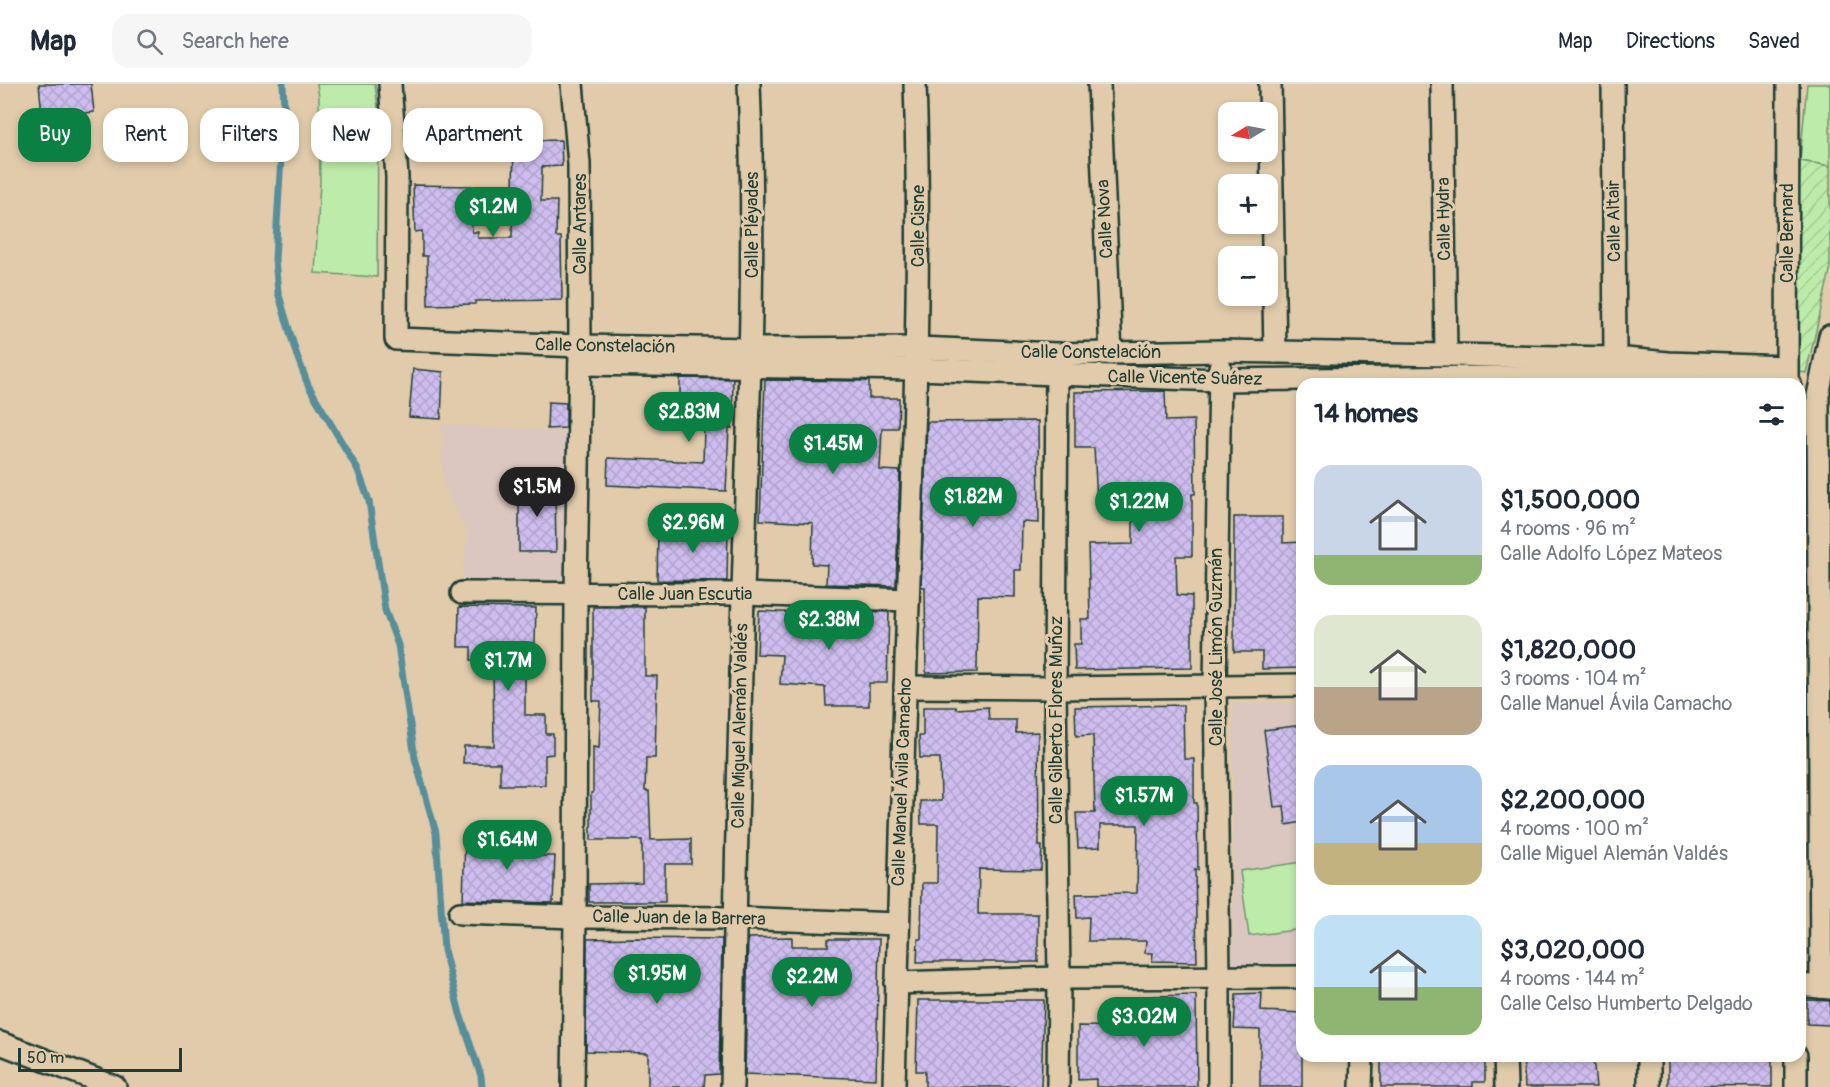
<!DOCTYPE html>
<meta charset="utf-8">
<style>
:root{--surface:#fff;--page:#f6f6f7;--text:#1f2937;--muted:#747a83;--line:#e0e1e3;--accent:#0b8043}
body{margin:0;font-family:Pangolin,sans-serif;background:var(--page);color:var(--text);height:100vh;display:flex;flex-direction:column;font-size:22px;white-space:nowrap}
*{box-sizing:border-box;margin:0}
p{font-size:20px;color:var(--muted)}
.icon{flex:none;width:33px;height:33px;fill:none;stroke:currentColor;stroke-width:2;stroke-linecap:round;stroke-linejoin:round}
.map{position:relative;flex:1;overflow:hidden}
.details{position:absolute;left:1296px;top:294px;width:510px;height:684px;display:flex;flex-direction:column;background:var(--surface);border-radius:18px;box-shadow:0 3px 9px #0003}
.details>*{flex:none}
.top-card{position:absolute;left:18px;top:24px;width:570px;height:54px;display:flex;gap:12px}
.needle{width:39px;rotate:260deg}
.controls{position:absolute;left:1218px;top:18px;display:grid;gap:12px}
.controls a{display:grid;place-items:center;width:60px;height:60px;border-radius:12px;background:var(--surface);box-shadow:0 3px 9px #0003;font-size:30px}
.scale{position:absolute;left:18px;bottom:15px;width:164px;box-sizing:border-box;padding-left:6px;border:3px solid #1f3d34;border-top:0;font-size:16px;line-height:21px;white-space:nowrap;color:#1f3d34;-webkit-text-stroke:4px #e1cbab;paint-order:stroke}
.price{position:absolute;translate:-50% -51px;padding:0 14px;border-radius:21px;background:var(--accent);color:#fff;font-size:20px;line-height:39px;filter:drop-shadow(0 2px 3px #0008)}
.price::after{content:'';position:absolute;left:50%;top:36px;width:18px;height:14px;margin-left:-9px;background:inherit;clip-path:polygon(0 0,100% 0,50% 100%)}
.price.active{background:#222;color:#fff}
ul{padding:0;list-style:none}
li{display:flex;align-items:center;gap:18px;height:150px;padding:0 18px}
li span{display:grid;place-items:center;flex:none;width:168px;height:120px;border-radius:18px;color:#555}
li>.icon{margin-inline-start:auto}
span .icon{width:72px;height:72px;fill:#fffc;stroke-width:1}
li b{font-size:26px}
h2{display:flex;justify-content:space-between;align-items:center;height:72px;padding:0 18px;font-size:26px}
.chip{padding:0 21px;border-radius:18px;background:var(--surface);box-shadow:0 3px 9px #0003;font-size:21px;line-height:54px}
.chip.active{background:var(--accent);color:#fff}
header{display:flex;align-items:center;gap:36px;box-sizing:border-box;height:84px;padding:0 30px;background:var(--surface);border-bottom:2px solid var(--line)}
header strong{font-size:28px}
nav{display:flex;gap:33px;margin-inline-start:auto;font-size:21px}
.search{width:420px;height:54px;background:var(--page);display:flex;align-items:center;gap:15px;box-sizing:border-box;padding:0 21px;border-radius:18px;color:var(--muted);font-size:22px}
.map>svg:first-child{display:block}
.built{fill:#dbc7bf}
.green{fill:#bdecaa;stroke:#6e946f;stroke-width:1.5}
.garden{fill:url(#garden-furrows);stroke:#6e946f;stroke-width:1.5}
.lines{fill:none;stroke-linecap:round;stroke-linejoin:round}
.stream{stroke:#578e9a;stroke-width:7}
.building{fill:url(#building-cross-hatch);stroke:#1f3d34;stroke-width:1.5}
.street-casing{stroke:#1f3d34;stroke-width:26}
.street{stroke:#e1cbab;stroke-width:21}
.labels{text-anchor:middle;dominant-baseline:central;stroke-width:6;stroke-linejoin:round;paint-order:stroke}
.street-label{font-size:18px;fill:#1f3d34;stroke:#e1cbab}
</style>
<header>
<strong>Map</strong>
<div class="search"><svg class="icon" aria-label="search" viewBox="0 0 24 24"><circle cx="10" cy="10" r="6"/><path d="M15 15l6 6"/></svg>Search here</div>
<nav><a>Map</a><a>Directions</a><a>Saved</a></nav>
</header>
<div class="map">
<svg width="1830" height="1003" viewBox="0 0 1830 1003">
<defs>
<pattern id="garden-furrows" width="10" height="10" patternUnits="userSpaceOnUse" patternTransform="scale(1.5)"><rect width="10" height="10" fill="#bdecaa"/><path d="M-1 1l2-2M0 10L10 0M9 11l2-2" fill="none" stroke="#a2cb93"/></pattern>
<pattern id="building-cross-hatch" width="8" height="8" patternUnits="userSpaceOnUse" patternTransform="scale(1.5)"><rect width="8" height="8" fill="#cebdee"/><path d="M0 0l8 8M0 8l8-8" fill="none" stroke="#b0a3cd"/></pattern>
</defs>
<rect width="100%" height="100%" fill="#e1cbab"/>
<filter id="ink" filterUnits="userSpaceOnUse"><feTurbulence type="fractalNoise" baseFrequency=".0167" numOctaves="2"/><feDisplacementMap in="SourceGraphic" scale="12" xChannelSelector="R" yChannelSelector="G"/><feConvolveMatrix kernelMatrix="1 2 1 2 8 2 1 2 1" color-interpolation-filters="sRGB"/></filter>
<g filter="url(#ink)">
<g class="built">
<polygon points="441,340 569,348 563,496 462,497 467,449 443,400"/>
<polygon points="1302,619 1302,882 1233,882 1233,620"/>
</g>
<g class="green">
<polygon points="317,0 375,0 378,24 377,193 315,189 320,98 319,13"/>
<polygon points="1807,0 1830,0 1830,82 1800,77"/>
<polygon points="1302,778 1302,845 1249,852 1240,787"/>
</g>
<polygon class="garden" points="1800,77 1830,82 1830,187 1806,289 1791,285"/>
<g class="lines">
<polyline class="stream" points="283,0 284,22 275,175 278,208 296,269 308,301 358,386 369,417 385,526 398,561 415,674 436,749 444,866 460,930 481,992 482,1003"/>
</g>
<g class="building">
<polygon points="39,0 91,0 94,28 68,31 69,37 43,40"/>
<polygon points="561,56 562,82 542,83 541,117 557,117 556,153 561,153 562,216 475,217 475,220 428,221 427,172 422,172 422,147 415,148 413,101 471,102 472,148 478,148 478,154 512,154 514,57"/>
<polygon points="413,285 443,288 441,335 409,333"/>
<polygon points="680,294 733,295 732,344 729,344 726,407 607,401 608,374 703,378 704,344 680,344"/>
<polygon points="765,296 869,297 869,314 899,314 898,344 882,344 880,386 900,387 896,502 826,500 827,481 812,480 813,439 760,436"/>
<polygon points="1165,307 1166,337 1194,336 1195,410 1192,410 1192,472 1176,472 1177,511 1192,512 1192,584 1075,586 1074,560 1081,560 1081,535 1090,535 1088,461 1133,460 1133,415 1097,417 1094,364 1075,364 1075,308"/>
<polygon points="548,318 566,319 566,344 547,345"/>
<polygon points="1038,337 1039,439 1022,438 1021,486 1015,486 1015,513 978,512 977,588 926,589 925,503 921,503 927,338"/>
<polygon points="519,400 555,400 556,468 519,468"/>
<polygon points="1234,433 1283,433 1283,459 1302,458 1302,584 1262,585 1262,568 1234,568"/>
<polygon points="674,442 728,443 727,497 657,496 658,448 674,448"/>
<polygon points="459,523 536,524 534,587 525,586 525,631 546,631 546,650 553,650 553,670 545,671 545,701 500,701 500,679 463,679 464,662 494,662 493,585 482,585 482,577 471,576 471,563 458,563"/>
<polygon points="593,523 645,523 645,592 657,592 655,674 646,674 645,707 649,707 651,756 691,755 691,780 665,780 665,818 589,818 589,800 642,799 642,756 591,756 591,709 593,709 593,663 599,664 601,617 593,617"/>
<polygon points="825,526 889,528 887,599 869,599 869,622 826,622 825,603 780,600 782,571 757,570 759,527 825,530"/>
<polygon points="1183,621 1184,675 1194,675 1194,719 1197,719 1198,786 1195,786 1197,878 1152,877 1153,869 1145,869 1146,857 1088,857 1089,833 1077,834 1076,810 1137,809 1138,741 1100,741 1100,763 1078,764 1076,729 1095,729 1094,695 1093,651 1076,652 1075,623"/>
<polygon points="923,623 956,623 956,625 988,623 989,636 1016,636 1016,649 1038,648 1039,762 1042,762 1041,786 979,785 978,830 1038,830 1038,878 917,878 918,855 921,855 922,799 937,799 938,740 921,740 920,717 941,717 940,674 920,674 919,652 923,652"/>
<polygon points="1302,641 1302,738 1286,741 1284,722 1274,723 1264,646"/>
<polygon points="465,753 540,756 539,772 555,772 553,819 463,816"/>
<polygon points="792,853 792,862 828,862 828,855 879,855 876,995 745,990 748,854"/>
<polygon points="632,854 722,855 719,990 705,991 704,1003 648,1003 648,969 586,967 587,855"/>
<polygon points="1262,909 1261,927 1302,929 1302,1003 1260,1003 1260,946 1234,945 1236,910"/>
<polygon points="1196,911 1197,1003 1096,1003 1096,995 1078,996 1078,942 1138,943 1138,926 1154,925 1153,912"/>
<polygon points="918,916 1044,916 1041,1003 925,1003 925,987 916,987"/>
<polygon points="1807,916 1830,917 1830,941 1807,940"/>
<polygon points="1381,972 1485,972 1485,998 1473,998 1473,1003 1381,1003"/>
<polygon points="1523,972 1593,972 1596,1003 1525,1003"/>
<polygon points="1668,972 1772,972 1772,1003 1668,1002"/>
</g>
<g class="lines">
<g class="street-casing">
<g id="street">
<polyline points="390,0 397,93 396,255 580,262 751,265 918,264 1057,270 1220,267 1615,274 1668,279 1786,283"/>
<polyline points="572,0 579,80 580,262 576,510 575,833 573,1003"/>
<polyline points="1099,0 1111,270"/>
<polyline points="1270,0 1275,268"/>
<polyline points="1442,0 1446,270"/>
<polyline points="1613,0 1615,274"/>
<polyline points="1057,279 1055,604 1059,894 1058,1003"/>
<polyline points="580,280 916,285 1220,296 1574,292 1790,300"/>
<polyline points="1787,296 1788,0"/>
<polyline points="462,509 743,510 908,516"/>
<polyline points="905,603 1055,604 1302,601"/>
<polyline points="460,829 575,833 735,834 898,840"/>
<polyline points="896,899 1059,894 1302,893"/>
<polyline points="1800,901 1830,904"/>
<polyline points="1821,903 1818,312 1830,252"/>
<polyline points="0,959 115,1003"/>
<polyline points="1505,972 1506,1003"/>
<polyline points="1649,972 1649,1003"/>
<polyline points="1796,972 1796,1003"/>
<path d="M732,1003C735,838 738,674 743,509C748,339 756,170 749,0"/>
<path d="M894,1003C897,860 901,717 906,575C913,383 922,192 915,0"/>
<polyline points="1219,1003 1219,893 1215,602 1220,283"/>
<polyline points="1361,1003 1362,972"/>
</g>
</g>
<use href="#street" class="street"/>
</g>
</g>
<g class="labels">
<g class="street-label">
<text transform="translate(1105 135) rotate(-93)">Calle Nova</text>
<text transform="translate(1444 135) rotate(-91)">Calle Hydra</text>
<text transform="translate(1614 137) rotate(-91)">Calle Altair</text>
<text transform="translate(580 140) rotate(-90)">Calle Antares</text>
<text transform="translate(752 141) rotate(-90)">Calle Pléyades</text>
<text transform="translate(918 142) rotate(-90)">Calle Cisne</text>
<text transform="translate(1787 149) rotate(-90)">Calle Bernard</text>
<text transform="translate(605 262) rotate(1)">Calle Constelación</text>
<text x="1091" y="268">Calle Constelación</text>
<text transform="translate(1185 294) rotate(1)">Calle Vicente Suárez</text>
<text x="685" y="510">Calle Juan Escutia</text>
<text transform="translate(1216 563) rotate(-90)">Calle José Limón Guzmán</text>
<text transform="translate(1056 636) rotate(-90)">Calle Gilberto Flores Muñoz</text>
<text transform="translate(740 642) rotate(-89)">Calle Miguel Alemán Valdés</text>
<text transform="translate(902 698) rotate(-88)">Calle Manuel Ávila Camacho</text>
<text transform="translate(679 834) rotate(1)">Calle Juan de la Barrera</text>
</g>
</g>
</svg>
<div class="controls">
<a><svg class="needle" viewBox="-14 -14 28 28"><path d="M0-13l5 13h-10z" fill="#e53935"/><path d="M0 13l5-13h-10z" fill="#747a83"/></svg></a>
<a>+</a>
<a>−</a>
</div>
<div class="scale">50 m</div>
<b class="price" style="left:493px;top:154px">$1.2M</b>
<b class="price" style="left:689px;top:359px">$2.83M</b>
<b class="price" style="left:833px;top:391px">$1.45M</b>
<b class="price active" style="left:537px;top:434px">$1.5M</b>
<b class="price" style="left:973px;top:444px">$1.82M</b>
<b class="price" style="left:1139px;top:449px">$1.22M</b>
<b class="price" style="left:693px;top:470px">$2.96M</b>
<b class="price" style="left:829px;top:567px">$2.38M</b>
<b class="price" style="left:508px;top:608px">$1.7M</b>
<b class="price" style="left:1144px;top:743px">$1.57M</b>
<b class="price" style="left:507px;top:787px">$1.64M</b>
<b class="price" style="left:657px;top:921px">$1.95M</b>
<b class="price" style="left:812px;top:924px">$2.2M</b>
<b class="price" style="left:1144px;top:964px">$3.02M</b>
<div class="top-card">
<a class="chip active">Buy</a>
<a class="chip">Rent</a>
<a class="chip">Filters</a>
<a class="chip">New</a>
<a class="chip">Apartment</a>
</div>
<section class="details">
<h2>14 homes<svg class="icon" aria-label="filters" viewBox="0 0 24 24"><path d="M4 7h16M4 17h16"/><circle cx="9" cy="7" r="2"/><circle cx="15" cy="17" r="2"/></svg></h2>
<ul>
<li><span style="background:linear-gradient(#c9d6e8 75%,#8fb573 0)"><svg class="icon" aria-label="home" viewBox="0 0 24 24"><path d="M3 11l9-7 9 7M6 9v11h12V9"/></svg></span><div><b>$1,500,000</b><p>4 rooms · 96 m²</p><p>Calle Adolfo López Mateos</p></div></li>
<li><span style="background:linear-gradient(#dfe7d0 60%,#b9a48a 0)"><svg class="icon" aria-label="home" viewBox="0 0 24 24"><path d="M3 11l9-7 9 7M6 9v11h12V9"/></svg></span><div><b>$1,820,000</b><p>3 rooms · 104 m²</p><p>Calle Manuel Ávila Camacho</p></div></li>
<li><span style="background:linear-gradient(#a9c7e8 65%,#c2b280 0)"><svg class="icon" aria-label="home" viewBox="0 0 24 24"><path d="M3 11l9-7 9 7M6 9v11h12V9"/></svg></span><div><b>$2,200,000</b><p>4 rooms · 100 m²</p><p>Calle Miguel Alemán Valdés</p></div></li>
<li><span style="background:linear-gradient(#bfe0f5 60%,#8fb573 0)"><svg class="icon" aria-label="home" viewBox="0 0 24 24"><path d="M3 11l9-7 9 7M6 9v11h12V9"/></svg></span><div><b>$3,020,000</b><p>4 rooms · 144 m²</p><p>Calle Celso Humberto Delgado</p></div></li>
</ul>
</section>
</div>
